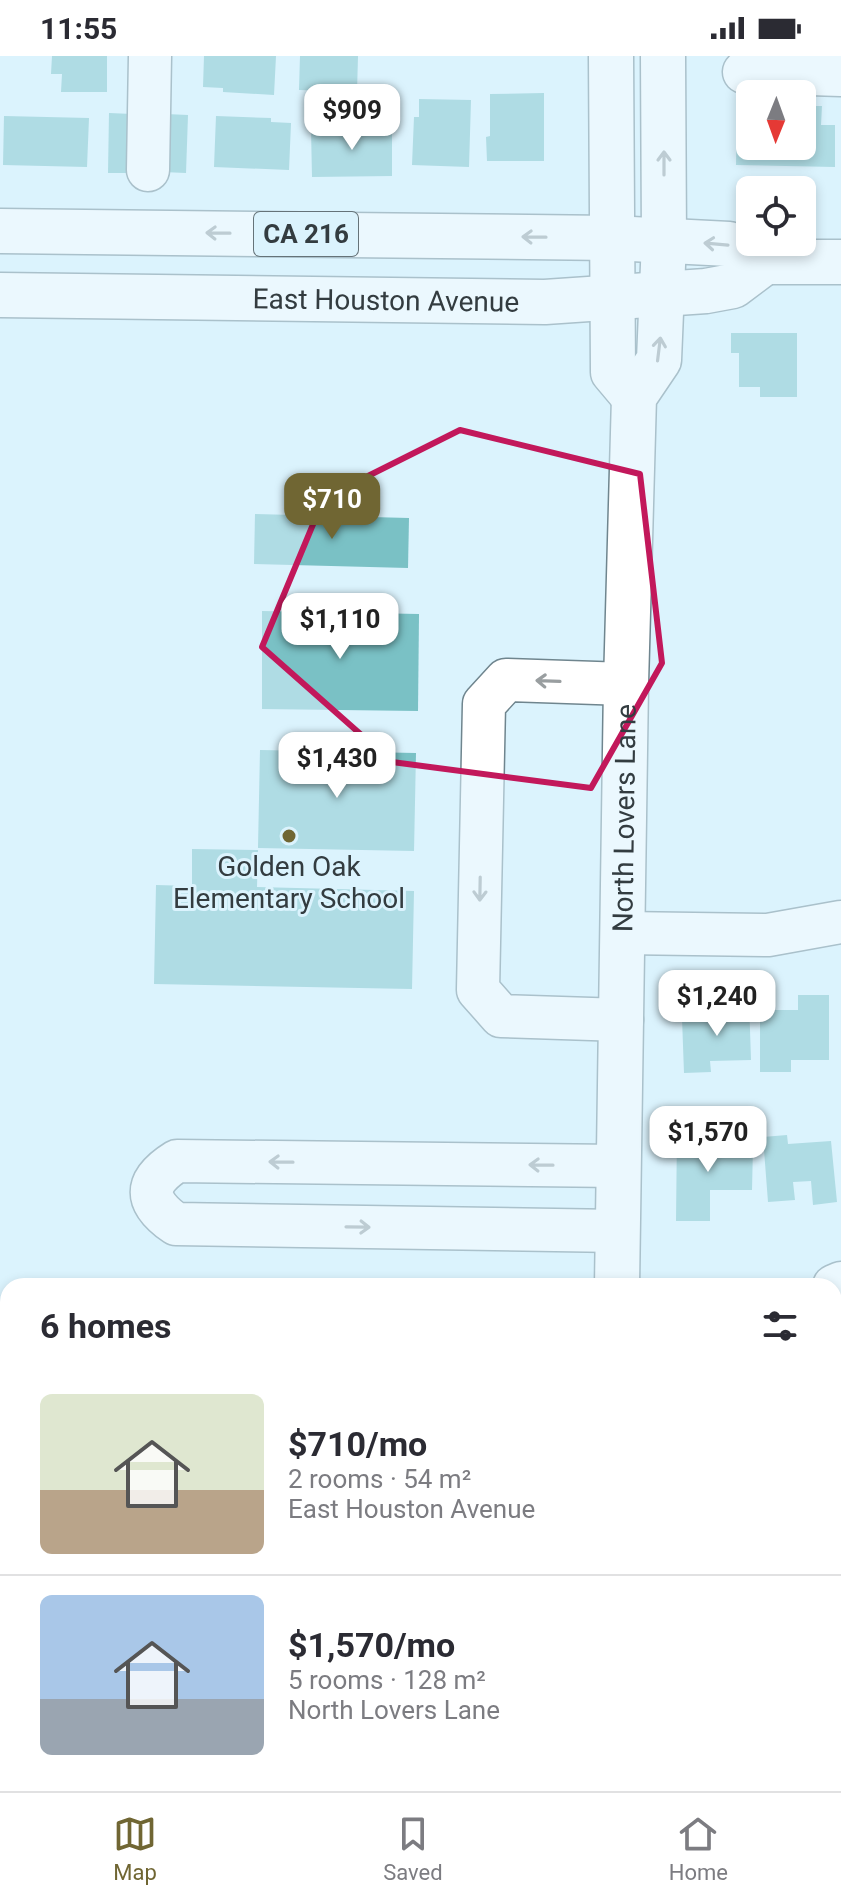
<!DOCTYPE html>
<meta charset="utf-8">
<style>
:root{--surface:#fff;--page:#f7f7f7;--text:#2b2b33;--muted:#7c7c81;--line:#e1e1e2;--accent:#706633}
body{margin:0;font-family:Roboto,sans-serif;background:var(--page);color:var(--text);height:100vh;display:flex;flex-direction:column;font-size:30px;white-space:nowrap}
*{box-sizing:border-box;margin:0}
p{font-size:26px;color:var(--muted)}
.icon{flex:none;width:44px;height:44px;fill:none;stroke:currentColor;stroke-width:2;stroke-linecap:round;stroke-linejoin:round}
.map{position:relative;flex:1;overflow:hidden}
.details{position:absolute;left:0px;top:1222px;width:842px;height:514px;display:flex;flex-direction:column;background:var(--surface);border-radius:24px 24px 0 0;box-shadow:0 4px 12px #0003}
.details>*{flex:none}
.needle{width:52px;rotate:181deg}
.buttons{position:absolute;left:736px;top:24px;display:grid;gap:16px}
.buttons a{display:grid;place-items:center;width:80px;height:80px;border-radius:12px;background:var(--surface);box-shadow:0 4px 12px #0003;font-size:40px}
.price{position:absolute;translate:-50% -68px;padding:0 18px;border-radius:16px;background:#fff;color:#222;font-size:26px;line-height:52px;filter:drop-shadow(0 2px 4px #0008)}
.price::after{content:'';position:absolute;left:50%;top:48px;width:24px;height:18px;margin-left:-12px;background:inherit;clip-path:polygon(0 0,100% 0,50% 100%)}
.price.selected{background:var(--accent);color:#fff}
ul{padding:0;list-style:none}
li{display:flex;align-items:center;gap:24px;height:200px;padding:0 40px}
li+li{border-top:2px solid var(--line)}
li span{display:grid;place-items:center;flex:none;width:224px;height:160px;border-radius:12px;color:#555}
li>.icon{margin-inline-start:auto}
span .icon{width:96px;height:96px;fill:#fffc;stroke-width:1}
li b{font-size:34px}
h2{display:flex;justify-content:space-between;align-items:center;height:96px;padding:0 40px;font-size:34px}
.status{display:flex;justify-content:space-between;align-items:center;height:56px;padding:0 40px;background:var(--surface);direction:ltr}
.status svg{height:22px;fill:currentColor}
.tab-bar{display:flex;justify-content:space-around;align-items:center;height:112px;border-top:2px solid var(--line);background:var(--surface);font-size:22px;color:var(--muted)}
.tab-bar a{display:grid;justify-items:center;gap:4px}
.tab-bar .selected{color:var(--accent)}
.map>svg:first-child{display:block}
.green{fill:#addef3}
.building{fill:#7ac1c5}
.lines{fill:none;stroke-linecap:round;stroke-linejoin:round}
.minor-casing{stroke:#6f858e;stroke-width:45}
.major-casing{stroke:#6f858e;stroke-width:47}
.minor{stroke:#fff;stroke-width:42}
.major{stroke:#fff;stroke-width:44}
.oneway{stroke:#999ea0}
.marked{fill:none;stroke:#c2185b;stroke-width:6;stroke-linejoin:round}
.poi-dot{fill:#706633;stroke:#dbf3fd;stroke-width:3}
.labels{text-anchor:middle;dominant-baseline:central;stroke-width:6;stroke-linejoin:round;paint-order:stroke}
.shield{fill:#dbf3fd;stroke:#657379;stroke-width:2}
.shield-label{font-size:26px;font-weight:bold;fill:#333c40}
.street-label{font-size:28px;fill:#333c40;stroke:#dbf3fd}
.poi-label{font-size:28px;fill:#333c40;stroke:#dbf3fd}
</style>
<div class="status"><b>11:55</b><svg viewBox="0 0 49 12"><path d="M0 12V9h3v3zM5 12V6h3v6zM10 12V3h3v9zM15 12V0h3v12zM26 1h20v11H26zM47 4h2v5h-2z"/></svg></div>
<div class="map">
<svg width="841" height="1735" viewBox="0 0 841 1735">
<rect width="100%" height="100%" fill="#dbf3fd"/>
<polygon class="green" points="111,1728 188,1728 187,1735 110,1735"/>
<g class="building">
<polygon points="52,0 107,0 107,36 61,36 62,18 51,18"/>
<polygon points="204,0 276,0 274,39 223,36 223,32 203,31"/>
<polygon points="300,0 358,0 357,36 299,34"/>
<polygon points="544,37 544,105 487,105 486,81 490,80 490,38"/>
<polygon points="419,43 471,44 469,111 412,109 414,61 419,61"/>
<polygon points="737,48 750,48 750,90 802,90 802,50 822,50 821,69 835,69 835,111 736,109"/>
<polygon points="109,57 132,58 131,117 108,117"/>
<polygon points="166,58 188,59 186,117 163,116"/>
<polygon points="4,60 89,62 87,111 3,109"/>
<polygon points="216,60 271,62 271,66 291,67 289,114 214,111"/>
<polygon points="342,66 371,66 371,75 392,75 392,120 312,121 311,73 342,73"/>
<polygon points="731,277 797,277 797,341 760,341 760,331 739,331 739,297 731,297"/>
<polygon points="255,458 409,462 408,512 254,508"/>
<polygon points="262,555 419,558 418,655 262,653"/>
<polygon points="260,694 416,697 414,795 258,792"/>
<polygon points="192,793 258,794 257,831 414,835 412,933 154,928 156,829 192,830"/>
<polygon points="798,939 829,939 829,1004 791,1004 791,1016 760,1016 760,954 798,954"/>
<polygon points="749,944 751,1004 710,1005 711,1016 684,1017 682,962 722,961 722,945"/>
<polygon points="677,1075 703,1075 702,1090 753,1090 752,1134 710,1134 710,1165 676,1165"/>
<polygon points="787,1079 788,1088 831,1085 837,1146 813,1149 811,1125 793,1126 795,1144 768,1146 763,1081"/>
<polygon points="834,1347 841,1370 834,1373"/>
<polygon points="837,1442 841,1451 841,1503 838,1504 834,1494 834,1443"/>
<polygon points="841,1681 841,1729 835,1731 834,1683"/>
<polygon points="670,1728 739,1728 739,1735 671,1735"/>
<polygon points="754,1728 823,1728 824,1735 756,1735"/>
</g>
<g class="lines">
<g class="minor-casing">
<g id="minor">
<polyline points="744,16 841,19"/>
<polyline points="148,114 150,0"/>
<polyline points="623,877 768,879 841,866"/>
<polyline points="622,964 501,960 478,934 484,648 506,624 626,628"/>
<path d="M618,1175L176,1168C144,1146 143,1126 177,1105L619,1110"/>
<polyline points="834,1230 841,1227"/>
<polyline points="834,1593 841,1590"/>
</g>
</g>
<g class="major-casing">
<g id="major">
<polyline points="611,0 613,316 634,341"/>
<polyline points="0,175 612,182 729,188 765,206 841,206"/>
<path id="s1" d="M0,239L545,246L706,235L733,230L765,206"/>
<path id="s2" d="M617,1230L626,628L634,341L659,304L664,185L663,0"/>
<polyline points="608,1735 608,1728"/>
</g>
</g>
<use href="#minor" class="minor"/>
<use href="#major" class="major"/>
</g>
<defs><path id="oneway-shaft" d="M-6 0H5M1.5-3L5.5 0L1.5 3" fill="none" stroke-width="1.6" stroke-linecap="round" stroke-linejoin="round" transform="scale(2)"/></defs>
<g class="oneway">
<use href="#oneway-shaft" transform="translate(664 107) rotate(-90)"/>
<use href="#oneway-shaft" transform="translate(218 177) rotate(-179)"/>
<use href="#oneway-shaft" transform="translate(534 181) rotate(-179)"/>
<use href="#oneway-shaft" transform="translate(716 188) rotate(-175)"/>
<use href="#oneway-shaft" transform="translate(659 293) rotate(-83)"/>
<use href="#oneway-shaft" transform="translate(548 625) rotate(-178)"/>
<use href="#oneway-shaft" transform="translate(480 833) rotate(91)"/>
<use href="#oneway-shaft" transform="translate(281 1106) rotate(-179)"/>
<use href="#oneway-shaft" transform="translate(541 1109) rotate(-179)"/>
<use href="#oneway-shaft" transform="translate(358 1171) rotate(1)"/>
</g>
<path d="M0 0H841V1735H0ZM460,374L640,418L662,607L591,732L392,706L262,591L324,442Z" fill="#dbf3fd" fill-opacity=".55" fill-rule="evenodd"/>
<path class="marked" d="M460,374L640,418L662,607L591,732L392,706L262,591L324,442Z"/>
<circle class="poi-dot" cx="289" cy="780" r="8"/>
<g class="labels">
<rect class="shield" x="254" y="156" width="104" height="44" rx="6"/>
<g class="shield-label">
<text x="306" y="178">CA 216</text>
</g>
<g class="street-label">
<text stroke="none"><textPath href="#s1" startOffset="386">East Houston Avenue</textPath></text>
<text stroke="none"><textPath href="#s2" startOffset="468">North Lovers Lane</textPath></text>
</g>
<g class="poi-label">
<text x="289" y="810">Golden Oak<tspan x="289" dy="32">Elementary School</tspan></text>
</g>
</g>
</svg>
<div class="buttons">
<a><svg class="needle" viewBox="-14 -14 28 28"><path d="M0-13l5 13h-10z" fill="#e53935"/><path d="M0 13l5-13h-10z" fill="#7c7c81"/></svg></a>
<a><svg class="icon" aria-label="locate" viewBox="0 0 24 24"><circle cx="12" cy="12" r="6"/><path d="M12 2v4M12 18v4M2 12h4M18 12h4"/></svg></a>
</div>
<b class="price" style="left:352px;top:96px">$909</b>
<b class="price selected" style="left:332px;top:485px">$710</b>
<b class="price" style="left:340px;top:605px">$1,110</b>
<b class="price" style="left:337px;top:744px">$1,430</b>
<b class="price" style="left:717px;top:982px">$1,240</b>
<b class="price" style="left:708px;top:1118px">$1,570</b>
<section class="details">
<h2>6 homes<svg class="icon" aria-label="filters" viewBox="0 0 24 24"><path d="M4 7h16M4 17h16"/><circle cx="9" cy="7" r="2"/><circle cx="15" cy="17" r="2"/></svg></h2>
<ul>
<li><span style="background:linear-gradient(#dfe7d0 60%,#b9a48a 0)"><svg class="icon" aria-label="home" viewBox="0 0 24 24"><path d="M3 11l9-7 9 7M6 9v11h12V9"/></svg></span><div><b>$710/mo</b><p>2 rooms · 54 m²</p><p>East Houston Avenue</p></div></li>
<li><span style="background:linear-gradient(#a9c7e8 65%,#9aa5b1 0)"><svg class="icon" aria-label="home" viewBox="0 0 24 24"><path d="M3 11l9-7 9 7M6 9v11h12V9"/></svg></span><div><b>$1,570/mo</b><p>5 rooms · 128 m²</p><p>North Lovers Lane</p></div></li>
</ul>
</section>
</div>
<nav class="tab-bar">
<a class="selected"><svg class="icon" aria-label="map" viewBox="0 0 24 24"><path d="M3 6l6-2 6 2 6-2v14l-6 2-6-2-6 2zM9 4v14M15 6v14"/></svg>Map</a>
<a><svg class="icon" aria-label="saved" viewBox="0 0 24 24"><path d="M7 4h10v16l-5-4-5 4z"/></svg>Saved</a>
<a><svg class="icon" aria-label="home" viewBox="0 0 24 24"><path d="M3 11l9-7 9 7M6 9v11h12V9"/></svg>Home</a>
</nav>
